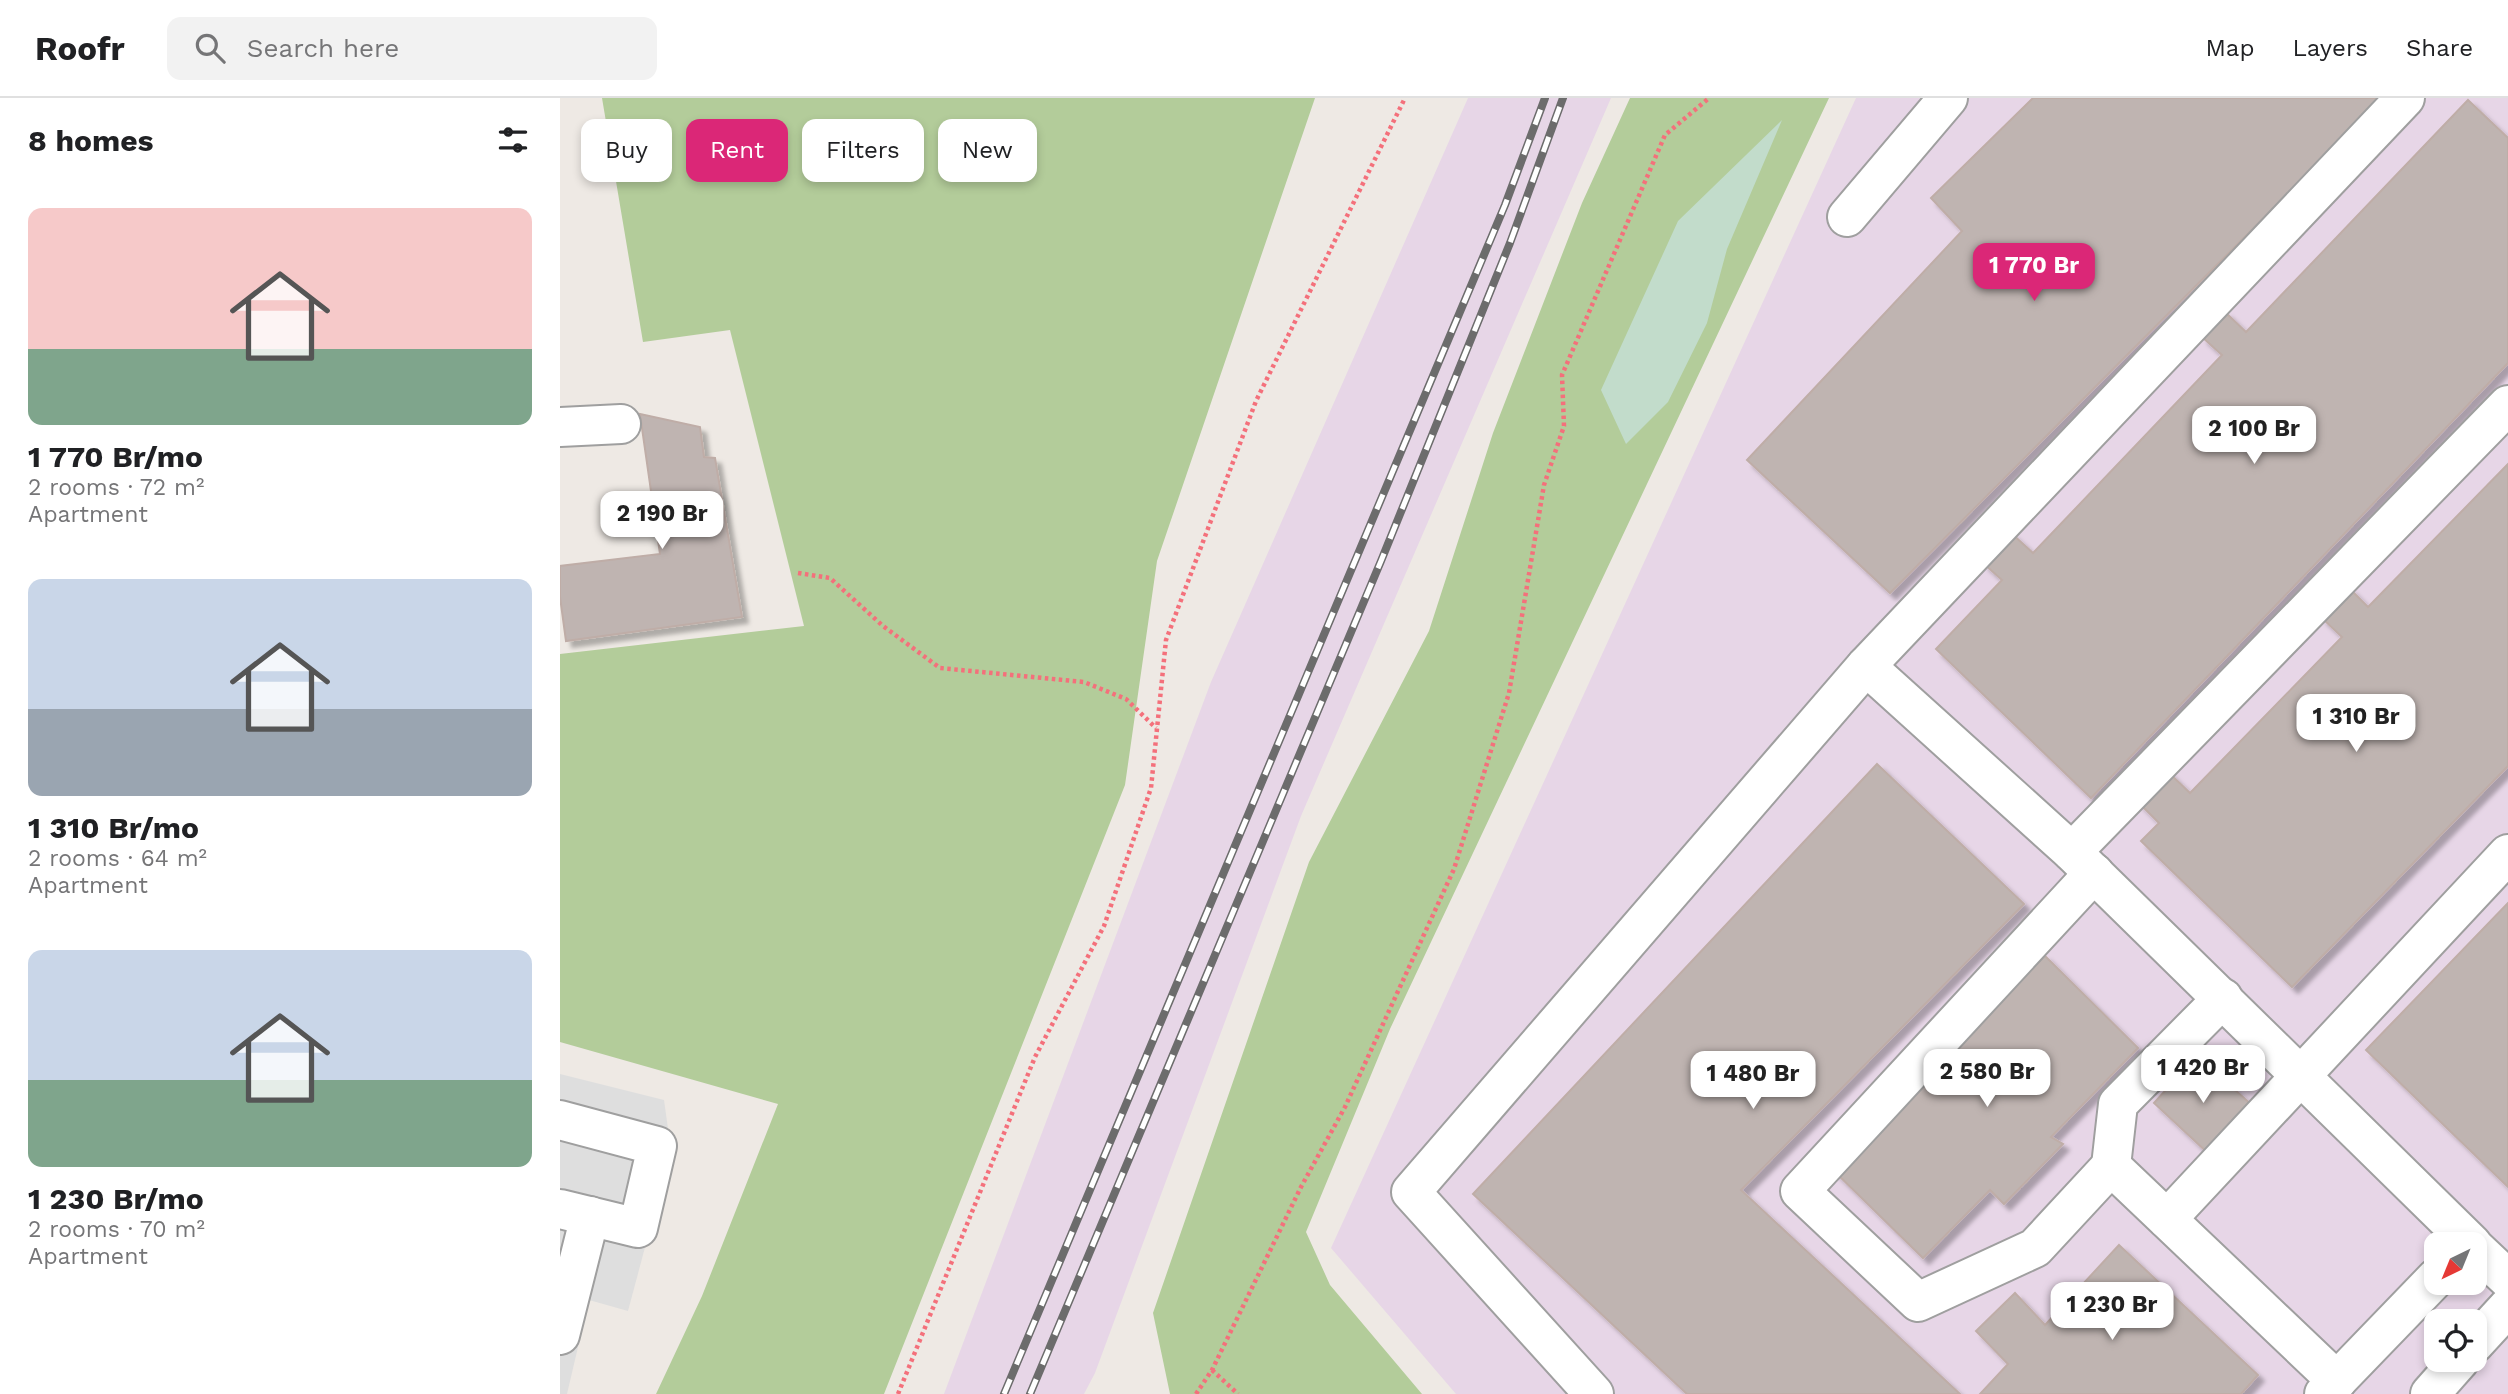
<!DOCTYPE html>
<meta charset="utf-8">
<style>
:root{--surface:#fff;--page:#f2f2f2;--text:#202124;--muted:#757577;--line:#e0e0e0;--accent:#db2777}
body{margin:0;font-family:"Work Sans",sans-serif;background:var(--page);color:var(--text);height:100vh;display:flex;flex-direction:column;font-size:26px;white-space:nowrap}
*{box-sizing:border-box;margin:0}
p{font-size:23px;color:var(--muted)}
.icon{flex:none;width:38px;height:38px;fill:none;stroke:currentColor;stroke-width:2;stroke-linecap:round;stroke-linejoin:round}
.map{position:relative;flex:1;overflow:hidden}
.details{display:flex;flex-direction:column;background:var(--surface);width:560px}
.details>*{flex:none}
.guide{position:absolute;left:21px;top:21px;width:665px;height:63px;display:flex;gap:14px}
.needle{width:46px;rotate:223deg}
.fabs{position:absolute;left:1864px;top:1134px;display:grid;gap:14px}
.fabs a{display:grid;place-items:center;width:63px;height:63px;border-radius:14px;background:var(--surface);box-shadow:0 4px 10px #0003;font-size:35px}
.price{position:absolute;translate:-50% -60px;padding:0 16px;border-radius:14px;background:#fff;color:#222;font-size:23px;line-height:46px;filter:drop-shadow(0 2px 4px #0008)}
.price::after{content:'';position:absolute;left:50%;top:42px;width:21px;height:16px;margin-left:-10px;background:inherit;clip-path:polygon(0 0,100% 0,50% 100%)}
.price.selected{background:var(--accent);color:#fff}
ul{padding:0;list-style:none}
li{display:grid;align-content:center;gap:14px;height:371px;padding:0 28px}
li span{display:grid;place-items:center;height:217px;border-radius:14px;color:#555}
li>.icon{margin-inline-start:auto}
span .icon{width:126px;height:126px;fill:#fffc;stroke-width:1}
li b{font-size:30px}
h2{display:flex;justify-content:space-between;align-items:center;height:84px;padding:0 28px;font-size:30px}
.pill{padding:0 24px;border-radius:14px;background:var(--surface);box-shadow:0 4px 10px #0003;font-size:24px;line-height:63px}
.pill.selected{background:var(--accent);color:#fff}
header{display:flex;align-items:center;gap:42px;box-sizing:border-box;height:98px;padding:0 35px;background:var(--surface);border-bottom:2px solid var(--line)}
header strong{font-size:33px}
nav{display:flex;gap:38px;margin-inline-start:auto;font-size:24px}
.search{width:490px;height:63px;background:var(--page);display:flex;align-items:center;gap:18px;box-sizing:border-box;padding:0 24px;border-radius:14px;color:var(--muted);font-size:26px}
main{display:flex;flex:1;min-height:0}
.map>svg:first-child{display:block}
.industrial{fill:#e7d6e7;fill-rule:evenodd}
.forest{fill:#b3cc9a}
.wetland{fill:#c2dccb}
.parking{fill:#dedede}
.building{fill:#bfb4b1;stroke:#bfada7;stroke-width:2;filter:url(#shadow)}
.lines{fill:none;stroke-linecap:round;stroke-linejoin:round}
.minor-casing{stroke:#9f9f9f;stroke-width:42}
.path{stroke:#f4707b;stroke-width:4.5;stroke-dasharray:3.5 3.5;stroke-linecap:butt}
.minor{stroke:#fff;stroke-width:38}
.rail-casing{stroke:#6c6c6c;stroke-width:8}
.rail{stroke:#fff;stroke-width:5;stroke-dasharray:16;stroke-linecap:butt}
</style>
<header>
<strong>Roofr</strong>
<div class="search"><svg class="icon" aria-label="search" viewBox="0 0 24 24"><circle cx="10" cy="10" r="6"/><path d="M15 15l6 6"/></svg>Search here</div>
<nav><a>Map</a><a>Layers</a><a>Share</a></nav>
</header>
<main>
<section class="details">
<h2>8 homes<svg class="icon" aria-label="filters" viewBox="0 0 24 24"><path d="M4 7h16M4 17h16"/><circle cx="9" cy="7" r="2"/><circle cx="15" cy="17" r="2"/></svg></h2>
<ul>
<li><span style="background:linear-gradient(#f6c9c9 65%,#7fa58c 0)"><svg class="icon" aria-label="home" viewBox="0 0 24 24"><path d="M3 11l9-7 9 7M6 9v11h12V9"/></svg></span><div><b>1 770 Br/mo</b><p>2 rooms · 72 m²</p><p>Apartment</p></div></li>
<li><span style="background:linear-gradient(#c9d6e8 60%,#9aa5b1 0)"><svg class="icon" aria-label="home" viewBox="0 0 24 24"><path d="M3 11l9-7 9 7M6 9v11h12V9"/></svg></span><div><b>1 310 Br/mo</b><p>2 rooms · 64 m²</p><p>Apartment</p></div></li>
<li><span style="background:linear-gradient(#c9d6e8 60%,#7fa58c 0)"><svg class="icon" aria-label="home" viewBox="0 0 24 24"><path d="M3 11l9-7 9 7M6 9v11h12V9"/></svg></span><div><b>1 230 Br/mo</b><p>2 rooms · 70 m²</p><p>Apartment</p></div></li>
</ul>
</section>
<div class="map">
<svg width="1948" height="1296" viewBox="0 0 1948 1296">
<defs>
<filter id="shadow"><feDropShadow dx="6" dy="6" stdDeviation="2" flood-color="#0004"/></filter>
</defs>
<rect width="100%" height="100%" fill="#eee9e4"/>
<g class="industrial">
<polygon points="908,0 1051,0 741,718 535,1275 524,1296 384,1296 651,584"/>
<path d="M1296,0H1948V1296H896L771,1150ZM1876,1146H1914V1185H1876ZM1876,1223H1914V1262H1876Z"/>
</g>
<g class="forest">
<polygon points="42,0 755,0 597,463 565,687 324,1296 96,1296 142,1198 218,1006 0,944 0,556 244,528 170,232 83,244"/>
<polygon points="1070,0 1269,0 830,931 746,1134 770,1187 862,1296 610,1296 593,1215 749,764 869,533 933,335 1022,105"/>
</g>
<polygon class="wetland" points="1222,22 1167,151 1147,225 1108,304 1066,346 1041,292 1118,123"/>
<polygon class="parking" points="0,976 104,1002 111,1052 68,1213 29,1202 7,1296 0,1296"/>
<g class="building">
<polygon points="1473,0 1823,0 1330,495 1187,362 1402,133 1371,100"/>
<polygon points="1908,2 1948,40 1948,265 1531,700 1376,551 1442,482 1423,465 1451,435 1473,455 1662,257 1642,239 1665,214 1686,234"/>
<polygon points="80,316 140,329 144,359 155,360 182,519 6,543 0,499 0,468 100,456"/>
<polygon points="1948,366 1948,668 1732,889 1581,743 1599,725 1577,703 1606,672 1630,695 1782,539 1761,519 1789,490 1808,509"/>
<polygon points="1317,666 1464,806 1181,1092 1400,1296 1127,1296 913,1096"/>
<polygon points="1948,805 1948,1089 1806,952"/>
<polygon points="1484,857 1578,950 1491,1039 1503,1046 1444,1106 1430,1092 1363,1160 1272,1071"/>
<polygon points="1637,958 1693,1008 1649,1056 1594,1005"/>
<polygon points="1559,1147 1698,1277 1681,1296 1420,1296 1448,1266 1416,1233 1455,1195 1485,1227"/>
</g>
<g class="lines">
<g class="minor-casing">
<g id="minor">
<polyline points="1287,119 1388,0"/>
<polyline points="0,329 61,326"/>
<polyline points="1306,568 1512,754 1912,1146"/>
<polyline points="1512,754 1948,307"/>
<polyline points="1534,775 1240,1093 1358,1204 1475,1150 1551,1068 1777,1283"/>
<polyline points="0,1022 97,1048 78,1130 0,1111"/>
<polyline points="1551,1068 1558,1006 1663,900"/>
<polyline points="1607,1121 1948,756"/>
<polyline points="1914,1149 1948,1181"/>
<polyline points="0,1237 30,1118"/>
<polyline points="1914,1246 1948,1209"/>
<polyline points="1034,1296 851,1094 1306,568 1845,0"/>
<polyline points="1764,1296 1876,1180"/>
<polyline points="1870,1296 1900,1262"/>
</g>
</g>
<g class="path">
<polyline points="238,475 270,480 323,528 380,570 524,584 566,601 596,630"/>
<polyline points="652,1272 678,1296"/>
<polyline points="338,1296 475,959 544,828 591,690 606,542 696,303 845,0"/>
<polyline points="636,1296 652,1272 741,1089 785,1009 894,771 949,595 984,387 1004,328 1002,277 1105,37 1149,0"/>
</g>
<use href="#minor" class="minor"/>
<g class="rail-casing">
<g id="rail">
<polyline points="444,1296 945,107 985,0"/>
<polyline points="470,1296 821,463 950,145 1003,0"/>
</g>
</g>
<use href="#rail" class="rail"/>
</g>
</svg>
<div class="fabs">
<a><svg class="needle" viewBox="-14 -14 28 28"><path d="M0-13l5 13h-10z" fill="#e53935"/><path d="M0 13l5-13h-10z" fill="#757577"/></svg></a>
<a><svg class="icon" aria-label="locate" viewBox="0 0 24 24"><circle cx="12" cy="12" r="6"/><path d="M12 2v4M12 18v4M2 12h4M18 12h4"/></svg></a>
</div>
<b class="price selected" style="left:1474px;top:205px">1 770 Br</b>
<b class="price" style="left:1694px;top:368px">2 100 Br</b>
<b class="price" style="left:102px;top:453px">2 190 Br</b>
<b class="price" style="left:1796px;top:656px">1 310 Br</b>
<b class="price" style="left:1643px;top:1007px">1 420 Br</b>
<b class="price" style="left:1427px;top:1011px">2 580 Br</b>
<b class="price" style="left:1193px;top:1013px">1 480 Br</b>
<b class="price" style="left:1552px;top:1244px">1 230 Br</b>
<div class="guide">
<a class="pill">Buy</a>
<a class="pill selected">Rent</a>
<a class="pill">Filters</a>
<a class="pill">New</a>
</div>
</div>
</main>
